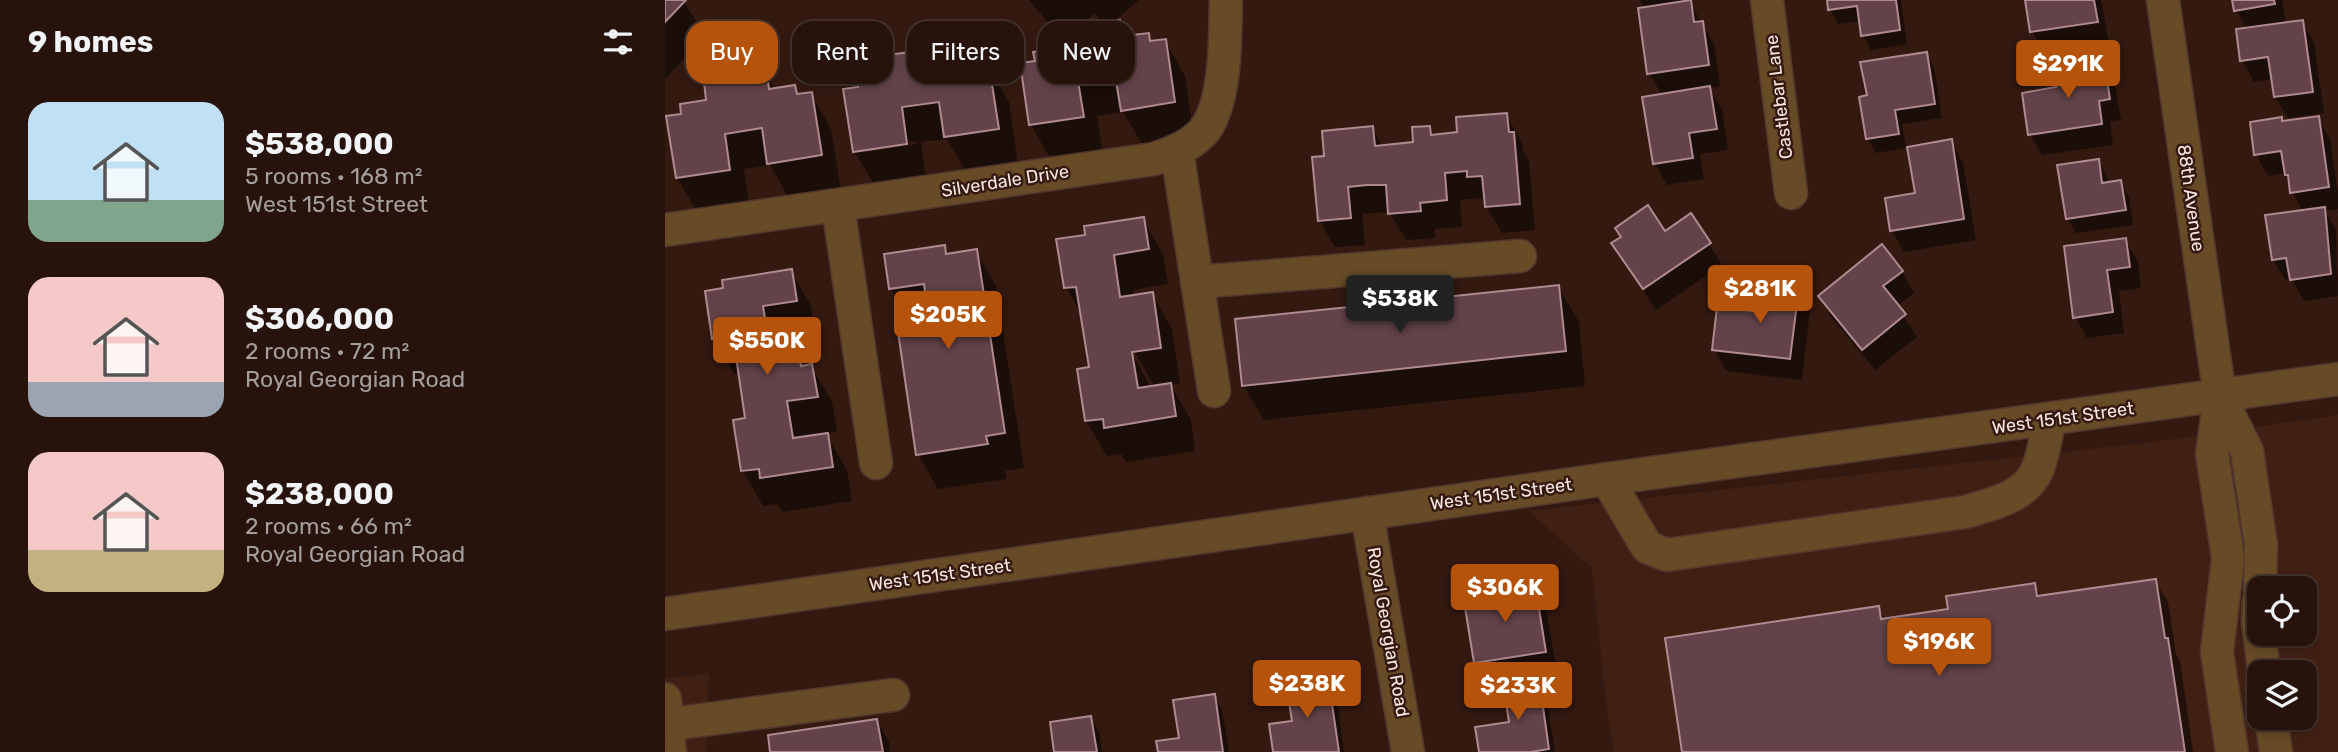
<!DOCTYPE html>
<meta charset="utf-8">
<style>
:root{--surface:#27130c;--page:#2f1c15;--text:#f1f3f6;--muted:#a49e9d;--line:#43322d;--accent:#b45309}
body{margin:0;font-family:Rubik,sans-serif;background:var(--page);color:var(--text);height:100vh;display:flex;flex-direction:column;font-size:26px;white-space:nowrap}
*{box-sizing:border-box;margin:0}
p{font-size:23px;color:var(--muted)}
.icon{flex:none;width:38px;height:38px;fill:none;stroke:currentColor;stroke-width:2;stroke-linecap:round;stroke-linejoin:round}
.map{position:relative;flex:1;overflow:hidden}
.sheet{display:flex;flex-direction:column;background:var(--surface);width:665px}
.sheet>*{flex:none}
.guide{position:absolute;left:21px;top:21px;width:665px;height:63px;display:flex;gap:14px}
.fabs{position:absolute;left:1582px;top:576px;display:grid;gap:14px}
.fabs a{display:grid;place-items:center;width:70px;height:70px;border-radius:14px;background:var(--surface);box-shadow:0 4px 10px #0003,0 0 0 2px var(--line);font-size:35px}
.price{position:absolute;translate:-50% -60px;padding:0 16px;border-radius:7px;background:var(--accent);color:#fff;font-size:23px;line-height:46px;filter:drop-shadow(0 2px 4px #0008)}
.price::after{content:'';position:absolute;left:50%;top:42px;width:21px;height:16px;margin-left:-10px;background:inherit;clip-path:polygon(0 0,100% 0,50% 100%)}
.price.current{background:#222;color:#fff}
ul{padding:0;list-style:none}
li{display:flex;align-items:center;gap:21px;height:175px;padding:0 28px}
li span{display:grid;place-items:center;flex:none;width:196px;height:140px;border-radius:21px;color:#555}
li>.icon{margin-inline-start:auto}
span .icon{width:84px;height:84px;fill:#fffc;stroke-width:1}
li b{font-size:30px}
h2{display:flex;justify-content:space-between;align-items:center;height:84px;padding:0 28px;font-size:30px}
.chip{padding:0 24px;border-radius:21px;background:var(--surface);box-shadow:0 4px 10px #0003,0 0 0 2px var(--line);font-size:24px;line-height:63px}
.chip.current{background:var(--accent);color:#fff}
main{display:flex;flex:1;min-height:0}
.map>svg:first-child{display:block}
.built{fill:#412014;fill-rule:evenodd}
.shadow{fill:#0007;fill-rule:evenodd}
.building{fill:#634349;stroke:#af8a90;stroke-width:2}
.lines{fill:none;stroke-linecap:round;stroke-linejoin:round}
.minor-casing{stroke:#50362d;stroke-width:35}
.minor{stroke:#674b26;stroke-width:32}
.labels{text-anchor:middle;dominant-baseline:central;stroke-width:5;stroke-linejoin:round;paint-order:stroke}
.street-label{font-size:18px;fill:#fae6e0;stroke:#341910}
</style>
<main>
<section class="sheet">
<h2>9 homes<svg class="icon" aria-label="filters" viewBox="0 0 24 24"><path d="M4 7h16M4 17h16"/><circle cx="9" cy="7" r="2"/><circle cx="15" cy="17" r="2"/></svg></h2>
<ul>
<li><span style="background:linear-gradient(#bfe0f5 70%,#7fa58c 0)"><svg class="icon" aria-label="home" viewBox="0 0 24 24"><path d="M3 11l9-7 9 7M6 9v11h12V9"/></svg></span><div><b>$538,000</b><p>5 rooms · 168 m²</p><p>West 151st Street</p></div></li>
<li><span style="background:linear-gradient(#f6c9c9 75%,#9aa5b1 0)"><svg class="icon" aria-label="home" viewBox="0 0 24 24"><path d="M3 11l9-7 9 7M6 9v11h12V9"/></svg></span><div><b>$306,000</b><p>2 rooms · 72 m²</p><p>Royal Georgian Road</p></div></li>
<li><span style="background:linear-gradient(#f6c9c9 70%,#c2b280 0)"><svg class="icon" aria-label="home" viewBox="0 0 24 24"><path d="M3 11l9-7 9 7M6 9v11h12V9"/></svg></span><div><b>$238,000</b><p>2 rooms · 66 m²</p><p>Royal Georgian Road</p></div></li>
</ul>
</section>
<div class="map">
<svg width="1673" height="752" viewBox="0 0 1673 752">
<rect width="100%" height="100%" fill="#341910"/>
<g class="built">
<path d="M1673,415V752H949L940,696L927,568L864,511L1488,442ZM1594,588H1640V634H1594ZM1594,672H1640V718H1594Z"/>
<polygon points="44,673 41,752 0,752 0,679"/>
</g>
<g class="shadow">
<polygon points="0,0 18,0 40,36 0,79"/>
<path d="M364,0H474L447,23L454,22L463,37L483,35L488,43L500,41L520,76L529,137L478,145L458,112L432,116L438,152L386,160L366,125L357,65L372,62L397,49L394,31L392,33ZM430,13L439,24L413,28ZM404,24L408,29L395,31Z"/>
<polygon points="975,0 1028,0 1024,1 1049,44 1055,86 1044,88 1057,109 1063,150 1035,154 1039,179 1002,185 990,164 997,95 984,73 980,9"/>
<polygon points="1164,0 1236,0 1242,44 1206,50 1198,35 1196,21 1173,24 1165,10"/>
<polygon points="1362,0 1436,0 1444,43 1379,52 1367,31"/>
<polygon points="1569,0 1617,0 1621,24 1637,21 1649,43 1659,113 1623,118 1610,97 1608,79 1589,82 1577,60 1582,29 1571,10"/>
<path d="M278,48L287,64L306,61L311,69L323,67L344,102L353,164L301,172L282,139L256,142L261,179L210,186L189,151L195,89ZM251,141V144L201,152V148Z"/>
<polygon points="1261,53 1269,68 1277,118 1237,124 1241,148 1211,153 1202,138 1204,97"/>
<polygon points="1438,63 1450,84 1456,120 1445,122 1448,145 1377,155 1365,134 1393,89"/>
<polygon points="101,74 110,90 129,87 134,96 146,94 166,129 176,190 124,198 105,165 79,169 84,205 33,213 12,178 18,115"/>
<polygon points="841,115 857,142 858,150 864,161 870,230 837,233 816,198 795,200 797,227 770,229 770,238 741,240 724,212 697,214 700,245 670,247 654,220 661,157 707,128 718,147 750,144 764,128 769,136 794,134"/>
<polygon points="1653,118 1665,139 1673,193 1673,209 1660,211 1671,230 1673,296 1639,301 1627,280 1621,281 1608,260 1638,212 1627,192 1621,173 1603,176 1591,154 1616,119 1618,123"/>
<polygon points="1286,141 1298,163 1311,240 1239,252 1227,231"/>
<polygon points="1433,161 1441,175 1443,184 1455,182 1464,197 1468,225 1411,233 1402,218"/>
<path d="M478,219L498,254L503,284L468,290L469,296L487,294L507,329L515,383L505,384L526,420L530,451L461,462L456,454L442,456L421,421L426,369L418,317L401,288L422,236ZM465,344L490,387H486L462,345Z"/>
<polygon points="1000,233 1044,244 1057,265 991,310 948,244"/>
<polygon points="1460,240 1473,261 1476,288 1454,291 1459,333 1422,338 1410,317"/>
<polygon points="279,247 284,255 311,251 331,286 359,468 340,471 342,479 273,489 253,454 246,324 226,289"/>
<polygon points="126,271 146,306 151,336 129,339 167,401 172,432 161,434 182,470 187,501 117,512 112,504 98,506 78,471 82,419 76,373 69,374 49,339"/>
<polygon points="1237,272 1249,293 1232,306 1252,337 1210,370 1167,318 1155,297"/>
<polygon points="893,287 914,322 920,386 599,420 578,385"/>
<polygon points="1133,288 1145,310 1137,380 1061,371 1049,349"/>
<polygon points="1490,581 1503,602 1511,654 1515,661 1528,752 1019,752 1213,608 1221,620 1285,611 1369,584 1377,598"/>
<polygon points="869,586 881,607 892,673 823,684 810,662"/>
<polygon points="662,678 671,693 679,752 610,752 629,722"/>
<polygon points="873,681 881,695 890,752 816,752 846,724"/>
<polygon points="549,696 557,710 564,752 495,752 516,739"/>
<polygon points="425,718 434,732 437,752 391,752"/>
<polygon points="212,720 224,742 225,752 107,752"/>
</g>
<g class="building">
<polygon points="0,0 21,0 0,22"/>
<polygon points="1026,0 1029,22 1038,21 1044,65 982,74 973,8"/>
<polygon points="1162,0 1231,0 1235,30 1196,36 1192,6 1163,10"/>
<polygon points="1360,0 1429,0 1433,22 1365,32"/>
<polygon points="1567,0 1609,0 1610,4 1569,11"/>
<polygon points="455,20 458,36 484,33 485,41 501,39 510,102 456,111 450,75 413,81 419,117 364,125 355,63 370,61 368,52 395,47 392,29"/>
<polygon points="1638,20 1648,92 1609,97 1603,57 1575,61 1571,29"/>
<polygon points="279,47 281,63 307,59 309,68 324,65 334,129 279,137 274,102 237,107 242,144 188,152 178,89 193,87 192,78 218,74 216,56"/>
<polygon points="1262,52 1270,104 1230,110 1234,134 1201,139 1194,97 1202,95 1195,62"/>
<polygon points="1439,61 1445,99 1434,101 1437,124 1363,135 1357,93 1391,87 1389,68"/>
<polygon points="102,73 104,89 130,85 132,94 147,92 157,155 102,164 97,128 60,134 65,170 11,178 1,116 16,114 15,104 41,100 39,82"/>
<polygon points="1045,86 1052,129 1024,133 1028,158 988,164 977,97"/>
<polygon points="842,113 844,132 849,132 855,204 820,207 817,176 802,177 802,171 780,173 782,200 755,203 756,211 723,214 721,185 702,185 683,187 686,218 653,221 647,157 659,156 657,131 708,126 710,146 748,142 747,127 765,126 766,135 792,132 791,117"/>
<polygon points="1654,116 1664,187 1625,193 1623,175 1620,175 1616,151 1589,155 1585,122 1617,117 1617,121"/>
<polygon points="1287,139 1299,219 1225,231 1220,198 1250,193 1242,147"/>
<polygon points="1434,159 1437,183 1456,180 1461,210 1401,219 1392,165"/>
<polygon points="983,205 1000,231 1026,213 1046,243 978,289 946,243 956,237 950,228"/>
<polygon points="1660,207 1666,274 1625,280 1621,258 1607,260 1600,215"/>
<polygon points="479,217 484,249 449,255 455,297 488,292 496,348 467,352 473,388 506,383 511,416 439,428 438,419 420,421 412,369 424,367 411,287 399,288 391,239 420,235 419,226"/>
<polygon points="1461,238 1465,267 1442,270 1448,312 1408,318 1399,246"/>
<polygon points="1217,244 1238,271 1218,286 1241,314 1197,350 1153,296"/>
<polygon points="280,245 281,254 312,249 340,433 321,436 323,444 251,455 232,325 264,320 259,284 224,289 219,254"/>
<polygon points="127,269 132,301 98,306 104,343 131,339 136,366 147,364 153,397 122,401 128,438 163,433 168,467 95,478 94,469 76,471 68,420 80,418 68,336 47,339 40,291 58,288 57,280"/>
<polygon points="1099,282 1134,287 1125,359 1047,350 1052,307 1096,312"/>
<polygon points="894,285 901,351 577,386 570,319"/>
<polygon points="1491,579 1500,638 1503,638 1520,752 1017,752 1000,638 1214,606 1216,619 1283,609 1281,596 1370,583 1372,596"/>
<polygon points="870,584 881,652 809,663 798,595"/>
<polygon points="663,676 674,752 608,752 604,724 627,721 621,683"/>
<polygon points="874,679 884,749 866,752 814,752 810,727 844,722 838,684"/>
<polygon points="550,694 558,752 493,752 491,741 514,738 508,700"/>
<polygon points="426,716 432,752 389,752 385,722"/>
<polygon points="212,719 218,752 105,752 103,735"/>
</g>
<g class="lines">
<g class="minor-casing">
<g id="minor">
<polyline points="1102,0 1126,193"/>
<polyline points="1498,0 1555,397 1547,454 1563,558 1552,652 1567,752"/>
<polyline points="512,151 549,391"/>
<polyline points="173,206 211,463"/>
<path d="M0,230L489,159C507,153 523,147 537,133C562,106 560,36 561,0"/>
<polyline points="532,282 855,256"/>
<polyline points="1555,397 1582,451 1596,545 1595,588"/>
<path d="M942,479L982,547L1002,555L1300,512C1327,504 1362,497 1373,468C1379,453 1381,435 1385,419"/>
<polyline points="702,513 743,752"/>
<polyline points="1594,601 1593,621 1599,672"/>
<polyline points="0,614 942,479 1673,379"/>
<polyline points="0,699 5,752"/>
<polyline points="1606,718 1611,752"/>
<polyline points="0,725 228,695"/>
</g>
</g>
<use href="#minor" class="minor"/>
</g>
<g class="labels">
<g class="street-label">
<text transform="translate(1114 97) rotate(-97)">Castlebar Lane</text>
<text transform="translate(340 181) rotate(-9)">Silverdale Drive</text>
<text transform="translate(1526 198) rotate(82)">88th Avenue</text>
<text transform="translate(1398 418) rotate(-8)">West 151st Street</text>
<text transform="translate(836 494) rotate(-8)">West 151st Street</text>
<text transform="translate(275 575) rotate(-8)">West 151st Street</text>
<text transform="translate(723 632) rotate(80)">Royal Georgian Road</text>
</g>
</g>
</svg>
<div class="fabs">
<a><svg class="icon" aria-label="locate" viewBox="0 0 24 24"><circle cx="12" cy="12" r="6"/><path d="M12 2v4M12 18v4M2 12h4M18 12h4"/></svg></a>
<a><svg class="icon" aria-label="layers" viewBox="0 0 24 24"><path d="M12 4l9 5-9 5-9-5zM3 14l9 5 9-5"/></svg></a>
</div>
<b class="price" style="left:1403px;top:100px">$291K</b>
<b class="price" style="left:1095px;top:325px">$281K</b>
<b class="price current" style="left:735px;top:335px">$538K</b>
<b class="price" style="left:283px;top:351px">$205K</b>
<b class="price" style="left:102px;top:377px">$550K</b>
<b class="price" style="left:840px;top:624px">$306K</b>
<b class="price" style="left:1274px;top:678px">$196K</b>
<b class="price" style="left:642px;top:720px">$238K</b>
<b class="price" style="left:853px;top:722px">$233K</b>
<div class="guide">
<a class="chip current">Buy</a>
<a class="chip">Rent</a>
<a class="chip">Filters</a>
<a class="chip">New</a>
</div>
</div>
</main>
